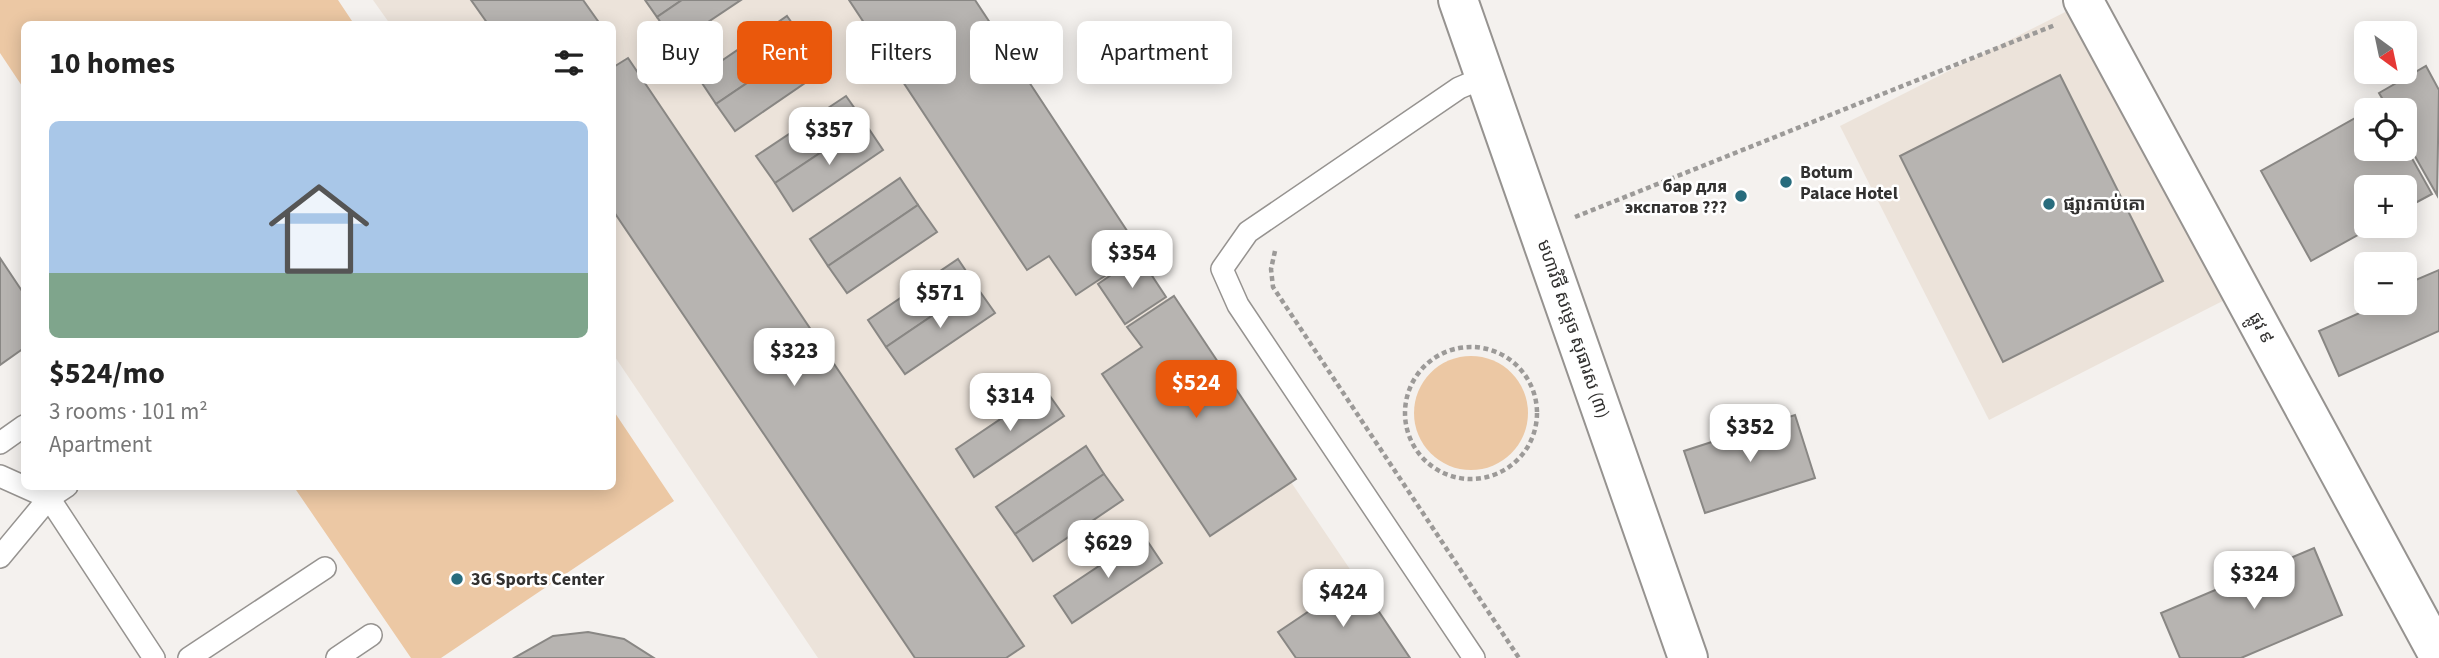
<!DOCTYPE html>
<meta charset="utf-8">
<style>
:root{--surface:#fff;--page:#f6f6f6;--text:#222;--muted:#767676;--accent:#ea580c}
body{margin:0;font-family:"Source Sans 3","Noto Sans Khmer",sans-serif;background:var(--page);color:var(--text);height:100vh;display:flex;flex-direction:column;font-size:26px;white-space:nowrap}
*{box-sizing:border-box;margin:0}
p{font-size:23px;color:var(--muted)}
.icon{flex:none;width:38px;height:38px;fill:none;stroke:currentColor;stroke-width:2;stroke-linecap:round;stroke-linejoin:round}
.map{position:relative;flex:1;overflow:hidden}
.drawer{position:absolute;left:21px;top:21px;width:595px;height:469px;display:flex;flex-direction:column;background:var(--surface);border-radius:10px;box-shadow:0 4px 18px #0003}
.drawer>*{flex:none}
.guide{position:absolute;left:637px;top:21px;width:665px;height:63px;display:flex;gap:14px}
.needle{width:46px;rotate:147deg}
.buttons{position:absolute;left:2354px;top:21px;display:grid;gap:14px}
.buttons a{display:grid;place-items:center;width:63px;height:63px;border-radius:10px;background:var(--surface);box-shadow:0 4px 18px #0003;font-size:35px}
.price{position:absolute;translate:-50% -60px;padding:0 16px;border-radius:14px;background:#fff;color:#222;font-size:23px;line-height:46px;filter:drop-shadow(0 2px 4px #0008)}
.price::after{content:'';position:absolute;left:50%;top:42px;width:21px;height:16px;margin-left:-10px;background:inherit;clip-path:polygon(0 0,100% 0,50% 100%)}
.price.active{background:var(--accent);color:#fff}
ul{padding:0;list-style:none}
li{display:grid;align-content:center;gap:14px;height:371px;padding:0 28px}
li span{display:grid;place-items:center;height:217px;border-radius:10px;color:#555}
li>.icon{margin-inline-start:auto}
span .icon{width:126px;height:126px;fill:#fffc;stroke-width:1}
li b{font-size:30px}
h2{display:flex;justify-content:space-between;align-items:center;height:84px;padding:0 28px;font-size:30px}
.pill{padding:0 24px;border-radius:10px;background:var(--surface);box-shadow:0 4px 18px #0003;font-size:24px;line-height:63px}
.pill.active{background:var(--accent);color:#fff}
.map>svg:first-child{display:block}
.built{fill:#ece3da}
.green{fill:#ecc8a4}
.building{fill:#b7b4b1;stroke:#898784;stroke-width:2}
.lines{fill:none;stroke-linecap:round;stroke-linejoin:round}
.service-casing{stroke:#969390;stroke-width:24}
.minor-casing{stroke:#969390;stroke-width:42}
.tertiary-casing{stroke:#969390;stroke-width:42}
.path{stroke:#9c9a98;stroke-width:4.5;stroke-dasharray:5 3.5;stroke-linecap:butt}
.service{stroke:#fff;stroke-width:21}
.minor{stroke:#fff;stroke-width:38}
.tertiary{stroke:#fff;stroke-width:38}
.poi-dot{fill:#286c7d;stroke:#fff;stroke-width:2.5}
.labels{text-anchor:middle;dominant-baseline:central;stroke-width:5;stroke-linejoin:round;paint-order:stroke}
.poi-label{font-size:18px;font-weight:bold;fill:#323130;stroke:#fff;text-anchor:start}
.street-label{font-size:18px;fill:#323130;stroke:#fff}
</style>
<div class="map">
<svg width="2439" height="658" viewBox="0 0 2439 658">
<rect width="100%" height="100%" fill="#f4f1ee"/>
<g class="built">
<polygon points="373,0 965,0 1410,658 818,658 613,354 612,24 390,24"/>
<polygon points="2089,0 2106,0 2260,282 1989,420 1840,126"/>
</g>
<g class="green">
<polygon points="0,0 338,0 354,24 24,24 24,89 0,53"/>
<circle cx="1471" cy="413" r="57"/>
<polygon points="613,410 674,501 441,658 411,658 294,487 612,486"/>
</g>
<g class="building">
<polygon points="471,0 583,0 600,24 488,24"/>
<polygon points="645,0 682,0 657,17"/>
<polygon points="682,0 741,0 675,44 657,17"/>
<polygon points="849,0 975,0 1141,252 1076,295 1049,256 1027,270"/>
<polygon points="787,16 806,43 716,104 698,77"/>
<polygon points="806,43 824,70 735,131 716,104"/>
<polygon points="628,58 1024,646 1006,658 915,658 612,209 612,68"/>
<polygon points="2426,66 2439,90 2437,195 2404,137 2404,110 2389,110 2379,93"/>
<polygon points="2060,75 2163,281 2003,362 1900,156"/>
<polygon points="846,96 865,123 775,183 756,156"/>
<polygon points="2382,103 2386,110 2370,110"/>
<polygon points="2366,112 2366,149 2404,149 2404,144 2432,194 2404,209 2404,187 2366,187 2366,226 2374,226 2311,261 2261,171"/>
<polygon points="865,123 883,150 793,211 775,183"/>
<polygon points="900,178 918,205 828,266 810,239"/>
<polygon points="918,205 937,232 847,293 828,266"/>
<polygon points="1139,256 1166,297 1125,324 1098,284"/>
<polygon points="0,258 24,294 24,348 0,365"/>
<polygon points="958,259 976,286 886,347 868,320"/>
<polygon points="2439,270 2439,331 2339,376 2319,331 2382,303 2404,303 2404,285"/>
<polygon points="976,286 995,313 905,374 886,347"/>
<polygon points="1174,296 1296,479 1210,536 1102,374 1142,347 1127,327"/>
<polygon points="1045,389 1064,416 974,477 956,449"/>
<polygon points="1795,415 1815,478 1705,513 1684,451"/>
<polygon points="1086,446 1104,474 1015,534 996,507"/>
<polygon points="1104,474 1123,500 1033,561 1015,534"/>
<polygon points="1144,536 1162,563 1072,623 1054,596"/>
<polygon points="2314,548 2342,615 2241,658 2180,658 2161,613"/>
<polygon points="1357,579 1410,658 1296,658 1278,632"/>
<polygon points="588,632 624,639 654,658 514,658 553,636"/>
</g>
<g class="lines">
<g class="service-casing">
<g id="service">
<polyline points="0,443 24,426"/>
<polyline points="0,476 49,498 154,658"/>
<polyline points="0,557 49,498 67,486"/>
<polyline points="189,658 325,568"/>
<polyline points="337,658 371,635"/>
<polyline points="1474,658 1238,305 1222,269 1248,232 1459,88 1485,77"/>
</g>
</g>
<g class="minor-casing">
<polyline id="minor" points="2083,0 2439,656"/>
</g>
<g class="tertiary-casing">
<polyline id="tertiary" points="1458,0 1688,658"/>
</g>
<g class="path">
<polyline points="1575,217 2055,25"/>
<polyline points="1275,251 1271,269 1273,287 1519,658"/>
<circle cx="1471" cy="413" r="66"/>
</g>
<use href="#service" class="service"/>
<use href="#minor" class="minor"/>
<use href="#tertiary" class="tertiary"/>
</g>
<g class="poi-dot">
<circle cx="1786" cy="182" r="7"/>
<circle cx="1741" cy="196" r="7"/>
<circle cx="2049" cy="204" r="7"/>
<circle cx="457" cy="579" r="7"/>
</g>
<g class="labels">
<g class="poi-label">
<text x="1800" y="172">Botum<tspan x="1800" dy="21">Palace Hotel</tspan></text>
<text x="1727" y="186" text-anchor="end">бар для<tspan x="1727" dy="21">экспатов ???</tspan></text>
<text x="2063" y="204">ផ្សារកាប់គោ</text>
<text x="471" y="579">3G Sports Center</text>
</g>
<g class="street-label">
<text transform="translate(2261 328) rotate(62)">ផ្លូវ ៩</text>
<text transform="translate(1573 329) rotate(71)">មហាវិថី សម្តេច សុធារស (៣)</text>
</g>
</g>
</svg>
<div class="buttons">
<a><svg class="needle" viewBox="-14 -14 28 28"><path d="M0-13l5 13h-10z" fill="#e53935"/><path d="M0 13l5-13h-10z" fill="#767676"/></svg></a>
<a><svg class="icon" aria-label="locate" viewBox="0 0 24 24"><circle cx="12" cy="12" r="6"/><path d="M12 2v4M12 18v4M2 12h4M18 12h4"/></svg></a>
<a>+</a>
<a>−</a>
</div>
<b class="price" style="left:829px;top:167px">$357</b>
<b class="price" style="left:1132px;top:290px">$354</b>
<b class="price" style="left:940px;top:330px">$571</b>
<b class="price" style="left:794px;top:388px">$323</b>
<b class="price active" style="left:1196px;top:420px">$524</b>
<b class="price" style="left:1010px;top:433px">$314</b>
<b class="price" style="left:1750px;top:464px">$352</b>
<b class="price" style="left:1108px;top:580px">$629</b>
<b class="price" style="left:2254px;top:611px">$324</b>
<b class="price" style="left:1343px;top:629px">$424</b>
<div class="guide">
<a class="pill">Buy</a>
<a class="pill active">Rent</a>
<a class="pill">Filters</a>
<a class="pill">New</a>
<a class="pill">Apartment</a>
</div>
<section class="drawer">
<h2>10 homes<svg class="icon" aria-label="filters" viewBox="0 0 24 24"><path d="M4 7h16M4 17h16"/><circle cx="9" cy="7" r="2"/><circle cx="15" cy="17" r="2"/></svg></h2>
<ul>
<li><span style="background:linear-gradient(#a9c7e8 70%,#7fa58c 0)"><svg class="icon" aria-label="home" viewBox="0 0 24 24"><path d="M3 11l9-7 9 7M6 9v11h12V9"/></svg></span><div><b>$524/mo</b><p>3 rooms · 101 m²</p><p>Apartment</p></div></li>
</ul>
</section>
</div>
